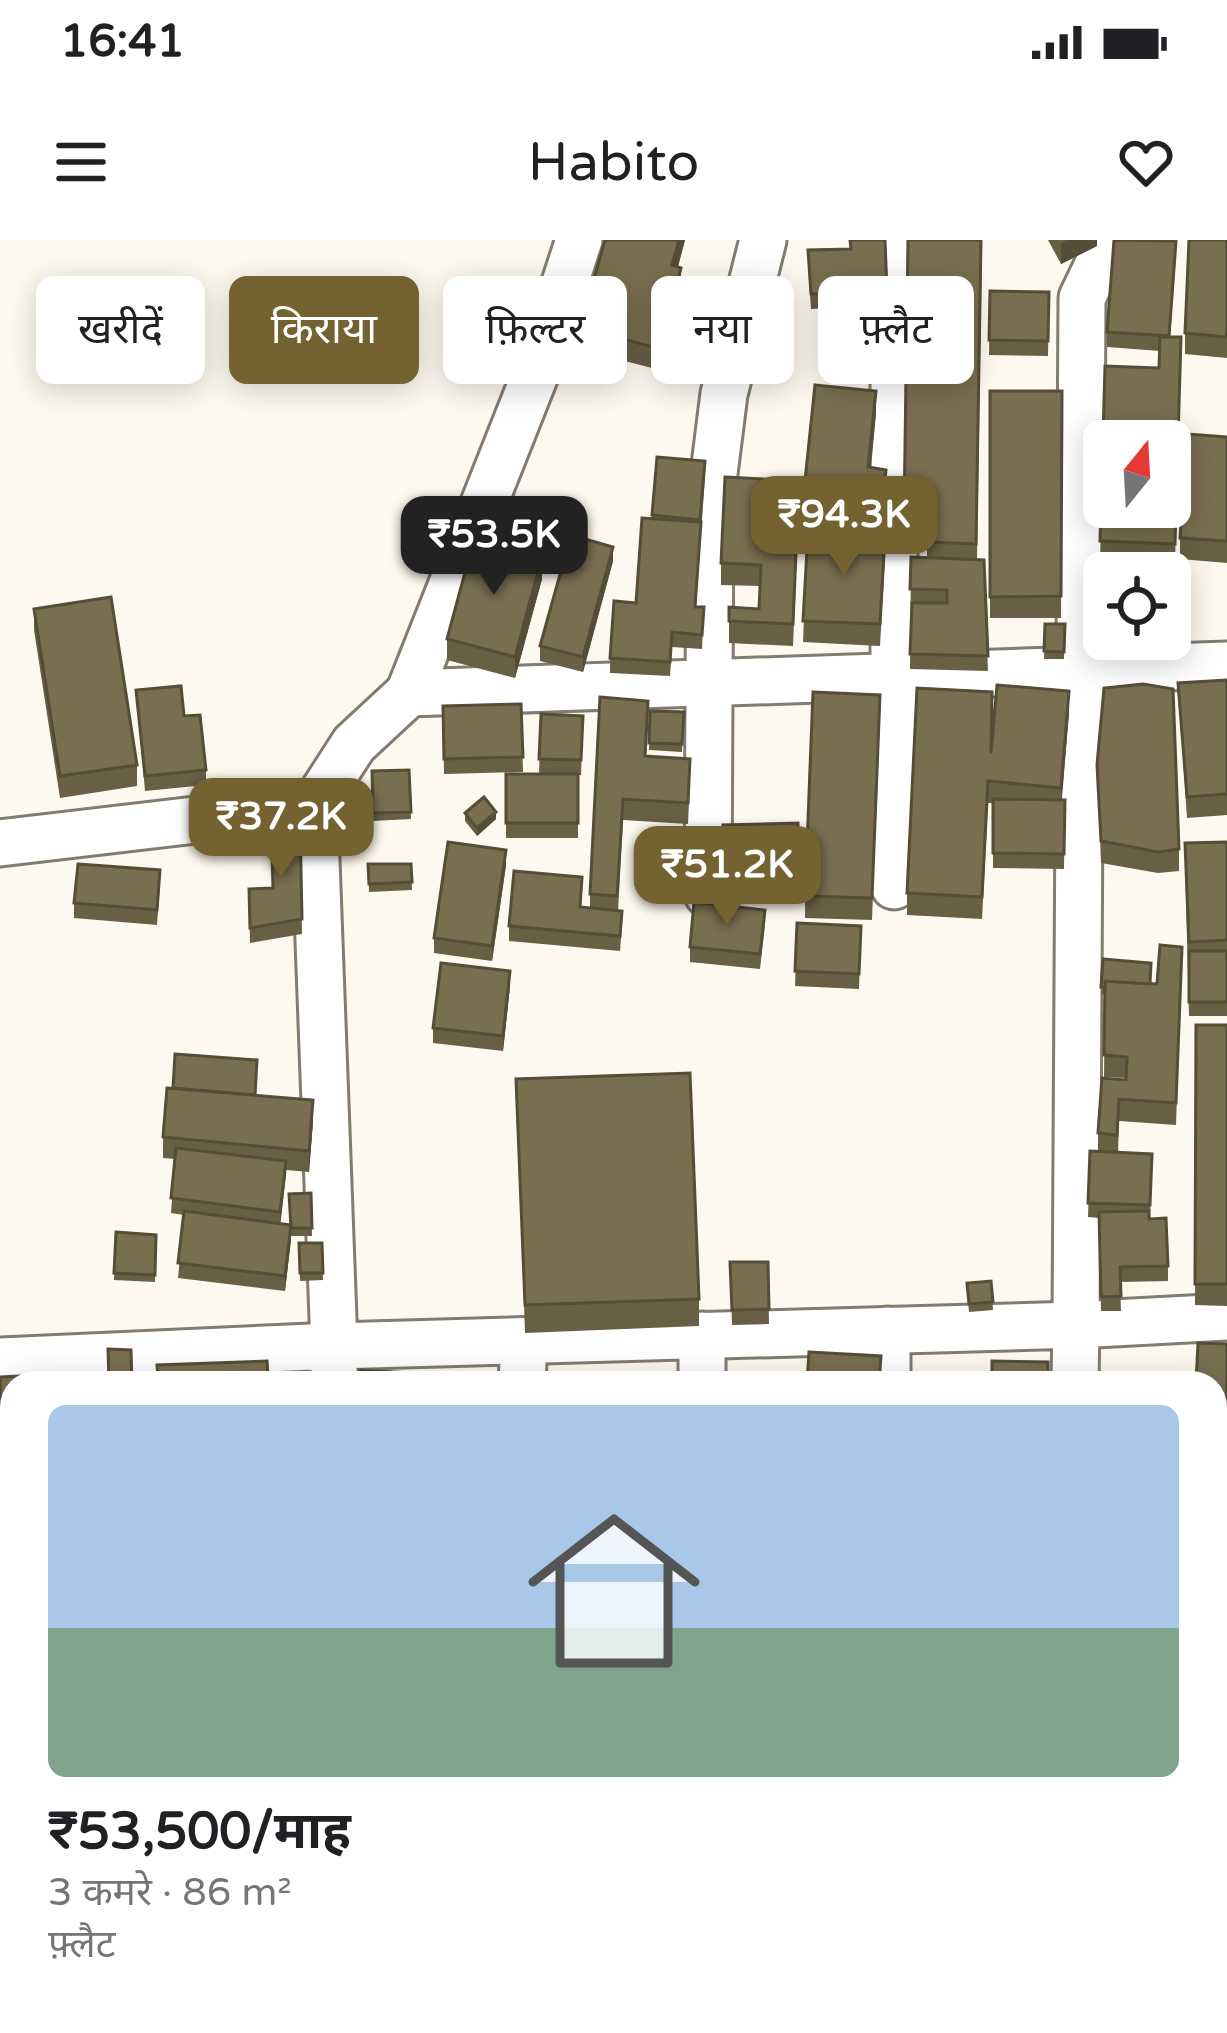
<!DOCTYPE html>
<html lang="hi">
<meta charset="utf-8">
<style>
:root{--surface:#fff;--page:#f2f2f2;--text:#202124;--muted:#757577;--accent:#746230}
body{margin:0;font-family:"Varela Round","Noto Sans Devanagari",sans-serif;background:var(--page);color:var(--text);height:100vh;display:flex;flex-direction:column;font-size:45px;white-space:nowrap}
*{box-sizing:border-box;margin:0}
p{font-size:39px;color:var(--muted)}
.icon{flex:none;width:66px;height:66px;fill:none;stroke:currentColor;stroke-width:2;stroke-linecap:round;stroke-linejoin:round}
.map{position:relative;flex:1;overflow:hidden}
.panel{position:absolute;left:0px;top:1131px;width:1227px;height:663px;display:flex;flex-direction:column;background:var(--surface);border-radius:36px 36px 0 0;box-shadow:0 6px 30px #0003}
.panel>*{flex:none}
.top-card{position:absolute;left:36px;top:36px;width:1155px;height:108px;display:flex;gap:24px}
.needle{width:78px;rotate:18deg}
.controls{position:absolute;left:1083px;top:180px;display:grid;gap:24px}
.controls a{display:grid;place-items:center;width:108px;height:108px;border-radius:18px;background:var(--surface);box-shadow:0 6px 30px #0003;font-size:60px}
.price{position:absolute;translate:-50% -102px;padding:0 27px;border-radius:24px;background:var(--accent);color:#fff;font-size:39px;line-height:78px;filter:drop-shadow(0 3px 6px #0008)}
.price::after{content:'';position:absolute;left:50%;top:72px;width:36px;height:27px;margin-left:-18px;background:inherit;clip-path:polygon(0 0,100% 0,50% 100%)}
.price.current{background:#222;color:#fff}
ul{padding:0;list-style:none}
li{display:grid;align-content:center;gap:24px;height:636px;padding:0 48px}
li span{display:grid;place-items:center;height:372px;border-radius:18px;color:#555}
li>.icon{margin-inline-start:auto}
span .icon{width:216px;height:216px;fill:#fffc;stroke-width:1}
li b{font-size:51px}
.tag{padding:0 42px;border-radius:18px;background:var(--surface);box-shadow:0 6px 30px #0003;font-size:42px;line-height:108px}
.tag.current{background:var(--accent);color:#fff}
.status{display:flex;justify-content:space-between;align-items:center;height:84px;padding:0 60px;background:var(--surface);direction:ltr}
.status svg{height:33px;fill:currentColor}
header{display:flex;justify-content:space-between;align-items:center;height:156px;padding:0 48px;background:var(--surface);font-size:54px;font-weight:600}
.map>svg:first-child{display:block}
.lines{fill:none;stroke-linecap:round;stroke-linejoin:round}
.street-casing{stroke:#827c70;stroke-width:51}
.street{stroke:#fff;stroke-width:45}
.wall{fill:#695f45}
.shaded-wall{fill:#554d38}
.building{fill:#7a6e50;stroke:#554d38;stroke-width:3;fill-rule:evenodd}
</style>
<div class="status"><b>16:41</b><svg viewBox="0 0 49 12"><path d="M0 12V9h3v3zM5 12V6h3v6zM10 12V3h3v9zM15 12V0h3v12zM26 1h20v11H26zM47 4h2v5h-2z"/></svg></div>
<header><svg class="icon" aria-label="menu" viewBox="0 0 24 24"><path d="M4 6h16M4 12h16M4 18h16"/></svg>Habito<svg class="icon" aria-label="heart" viewBox="0 0 24 24"><path d="M12 20l-8-8c-3-5 5-10 8-4 3-6 11-1 8 4z"/></svg></header>
<div class="map">
<svg width="1227" height="1793" viewBox="0 0 1227 1793">
<rect width="100%" height="100%" fill="#fef9ee"/>
<g class="lines">
<g class="street-casing">
<g id="street">
<polyline points="579,0 535,135 409,453 1227,425"/>
<polyline points="1110,0 1082,58 1076,1085 1227,1077"/>
<polyline points="409,453 354,504 314,566 334,1106 1076,1085 1075,1143"/>
<polyline points="0,603 314,566"/>
<polyline points="894,646 894,0"/>
<polyline points="708,654 710,265 724,154 763,0"/>
<polyline points="0,1121 334,1106 334,1143"/>
<polyline points="522,1143 524,1101"/>
<polyline points="702,1143 702,1095"/>
<polyline points="887,1143 887,1090"/>
<polyline points="697,1782 697,1793"/>
<polyline points="138,1793 138,1782"/>
<polyline points="324,1793 324,1782"/>
<polyline points="514,1793 514,1782"/>
<polyline points="881,1793 881,1782"/>
<polyline points="1071,1793 1071,1782"/>
</g>
</g>
<use href="#street" class="street"/>
</g>
<g class="wall">
<polygon points="685,0 678,27 681,49 660,130 601,115 601,97 585,92 585,71"/>
<polygon points="885,0 887,66 811,69 808,25 850,9"/>
<polygon points="908,0 982,0 977,320 984,320 988,431 910,429 911,317 927,318 927,303 904,302"/>
<polygon points="1048,0 1097,0 1097,6 1061,24"/>
<polygon points="1227,0 1227,118 1185,114 1185,93"/>
<polygon points="1176,16 1170,97 1181,97 1175,321 1181,321 1175,417 1139,417 1139,399 1170,399 1145,324 1133,324 1104,333 1104,399 1132,399 1131,417 1101,415 1103,368 1099,368 1102,323 1100,323 1105,126 1159,128 1160,111 1107,107 1107,92"/>
<polygon points="990,51 1049,52 1048,116 989,115"/>
<polygon points="726,98 709,139 675,124 675,117"/>
<polygon points="990,151 1062,151 1061,378 990,378"/>
<polygon points="876,173 871,228 886,251 882,296 885,317 880,406 803,402 807,301 801,300 801,279"/>
<polygon points="1227,197 1227,323 1180,319 1180,298"/>
<polygon points="705,236 696,367 704,367 702,409 672,407 670,436 610,433 610,418 636,363 652,275"/>
<polygon points="799,262 793,406 729,403 729,367 759,369 760,346 721,345 721,323"/>
<polygon points="613,321 583,432 540,421 540,406"/>
<polygon points="542,339 515,438 447,420 447,399"/>
<polygon points="34,369 137,525 137,546 60,558 34,390"/>
<polygon points="1045,384 1065,384 1064,419 1044,419"/>
<polygon points="1227,440 1227,575 1187,578 1178,443"/>
<polygon points="136,450 184,476 206,530 206,545 145,551"/>
<polygon points="521,464 523,532 444,534 443,466"/>
<polygon points="650,471 684,472 682,512 649,510"/>
<polygon points="1069,473 1061,560 1065,560 1064,629 993,628 993,563 988,563 982,679 907,675 907,653 991,510"/>
<polygon points="541,474 583,476 581,535 578,535 578,598 506,598 506,534 539,534"/>
<polygon points="880,476 872,680 805,678 805,656"/>
<polygon points="648,482 646,516 690,540 688,584 623,580 618,671 622,686 620,711 509,701 509,686 582,652 581,667 590,668 590,654"/>
<polygon points="1097,525 1179,609 1179,631 1158,633 1101,623"/>
<polygon points="409,530 411,579 373,581 372,531"/>
<polygon points="465,573 496,579 477,596 465,581"/>
<polygon points="300,582 302,694 250,703 249,649 272,648"/>
<polygon points="798,583 800,648 725,651 723,585"/>
<polygon points="1227,602 1227,776 1189,776 1185,624"/>
<polygon points="368,624 411,624 412,650 369,652"/>
<polygon points="506,625 492,721 434,713 434,698"/>
<polygon points="160,645 157,685 74,678 74,663"/>
<polygon points="797,683 861,686 859,749 795,746"/>
<polygon points="765,685 760,729 690,722 690,707"/>
<polygon points="1182,707 1176,885 1119,881 1118,913 1152,914 1150,979 1168,1026 1168,1041 1120,1042 1121,1071 1101,1071 1099,978 1088,977 1090,911 1098,912 1098,893 1126,838 1104,837 1105,755 1101,754 1103,719 1150,744 1157,744"/>
<polygon points="510,746 503,811 433,803 433,788"/>
<polygon points="1196,785 1227,785 1227,1066 1195,1065"/>
<polygon points="257,835 256,855 313,881 309,932 286,930 280,983 289,985 311,953 312,996 291,996 285,1051 178,1038 184,975 171,973 175,919 163,918 163,897 173,848"/>
<polygon points="516,839 699,1059 699,1086 525,1093"/>
<polygon points="116,992 156,995 155,1042 114,1040"/>
<polygon points="299,1003 322,1003 323,1040 300,1041"/>
<polygon points="730,1022 768,1022 769,1084 732,1085"/>
<polygon points="991,1041 993,1070 969,1072 967,1051"/>
<polygon points="1227,1104 1227,1364 1215,1363 1215,1143"/>
<polygon points="267,1121 268,1143 158,1143"/>
<polygon points="0,1137 12,1143 12,1186 0,1187"/>
<polygon points="0,1316 12,1316 12,1782 40,1782 40,1793 0,1793"/>
<polygon points="1215,1383 1227,1384 1227,1793 1215,1782"/>
<polygon points="240,1782 311,1782 311,1793 241,1793"/>
<polygon points="710,1782 789,1782 788,1793 710,1793"/>
<rect x="796" y="1782" width="72" height="11"/>
<polygon points="986,1782 1039,1793 985,1793"/>
</g>
<g class="shaded-wall">
<polygon points="679,0 685,0 672,47 672,25"/>
<polygon points="1067,0 1097,0 1097,6 1061,24 1061,3"/>
<polygon points="681,28 681,49 660,130 660,109"/>
<polygon points="726,91 726,98 709,139 709,131"/>
<polygon points="876,151 876,173 868,249 868,227"/>
<polygon points="886,230 886,251 880,308 880,287"/>
<polygon points="613,307 613,321 583,432 583,417"/>
<polygon points="542,317 542,339 515,438 515,417"/>
<polygon points="1069,451 1069,473 1061,570 1061,548"/>
<polygon points="496,572 496,579 477,596 477,588"/>
<polygon points="506,610 506,625 492,721 492,706"/>
<polygon points="510,731 510,746 503,811 503,796"/>
<polygon points="313,860 313,881 309,932 309,911"/>
<polygon points="286,921 286,935 280,987 280,972"/>
<polygon points="291,985 291,1000 285,1051 285,1036"/>
</g>
<g class="building">
<polygon points="605,0 679,0 672,25 681,28 660,109 601,93 606,76 585,71"/>
<polygon points="850,0 885,0 887,51 811,54 808,10 851,9"/>
<polygon points="908,0 981,0 976,304 927,302 928,275 904,275"/>
<polygon points="1114,0 1176,1 1169,96 1107,92"/>
<polygon points="1189,0 1227,0 1227,97 1185,93"/>
<polygon points="990,51 1049,52 1048,101 989,100"/>
<polygon points="693,76 726,91 709,131 675,117"/>
<path d="M1160,97H1181L1175,304L1100,301L1105,126L1159,128ZM1104,201H1170V267H1104Z"/>
<polygon points="815,145 876,151 868,227 886,230 880,287 801,279"/>
<polygon points="990,151 1062,151 1061,356 990,357"/>
<polygon points="1187,194 1227,197 1227,301 1180,298"/>
<polygon points="657,217 705,221 700,280 652,275"/>
<polygon points="725,237 799,241 793,384 729,381 729,367 759,369 761,325 721,323"/>
<polygon points="642,278 701,282 695,367 704,367 702,395 672,392 670,422 610,418 614,361 636,363"/>
<polygon points="808,291 885,296 880,384 803,381"/>
<polygon points="571,295 613,307 583,417 540,406"/>
<polygon points="474,299 542,317 515,417 447,399"/>
<polygon points="1103,316 1133,318 1131,333 1104,333 1104,361 1099,360"/>
<polygon points="911,317 984,320 988,416 910,414 912,363 947,363 947,350 910,349"/>
<polygon points="1145,321 1181,321 1175,409 1139,410 1139,399 1170,399 1170,333 1145,333"/>
<polygon points="111,357 137,525 60,536 34,369"/>
<polygon points="1104,364 1104,399 1131,399 1131,410 1101,408"/>
<polygon points="1045,384 1065,384 1064,412 1044,411"/>
<polygon points="1227,440 1227,554 1187,557 1178,443"/>
<polygon points="1143,444 1173,449 1179,609 1158,612 1101,601 1097,525 1104,448"/>
<polygon points="997,445 1069,451 1061,548 988,541 982,657 907,653 917,448 992,452 991,513"/>
<polygon points="181,446 184,476 200,475 206,530 145,536 136,450"/>
<polygon points="813,452 880,455 872,658 805,656"/>
<polygon points="600,457 648,461 645,516 690,519 688,563 623,559 617,656 590,654"/>
<polygon points="521,464 523,517 444,519 443,466"/>
<polygon points="650,471 684,472 682,504 649,503"/>
<polygon points="541,474 583,476 581,520 539,519"/>
<polygon points="409,530 411,572 373,573 372,531"/>
<rect x="506" y="534" width="72" height="49"/>
<polygon points="484,557 496,572 477,588 465,573"/>
<polygon points="993,559 1065,560 1064,614 993,613"/>
<polygon points="271,582 300,582 302,679 250,688 249,649 273,648"/>
<polygon points="798,583 800,633 725,636 723,585"/>
<polygon points="448,602 506,610 492,706 434,698"/>
<polygon points="1227,602 1227,700 1189,702 1185,603"/>
<polygon points="78,624 160,630 157,670 74,663"/>
<polygon points="368,624 411,624 412,642 369,644"/>
<polygon points="514,631 582,637 580,667 622,671 620,696 509,686"/>
<polygon points="694,662 765,670 760,714 690,707"/>
<polygon points="797,683 861,686 859,734 795,731"/>
<polygon points="1160,705 1182,707 1176,863 1119,859 1117,895 1098,893 1102,838 1126,840 1127,817 1104,815 1105,741 1157,744"/>
<rect x="1189" y="711" width="38" height="51"/>
<polygon points="1103,719 1151,723 1150,744 1105,741 1105,747 1101,747"/>
<polygon points="441,723 510,731 503,796 433,788"/>
<polygon points="1196,785 1227,785 1227,1044 1195,1044"/>
<polygon points="175,814 257,820 255,855 173,848"/>
<polygon points="690,833 699,1059 525,1065 516,839"/>
<polygon points="167,848 313,860 309,911 163,897"/>
<polygon points="176,908 286,921 280,972 171,958"/>
<polygon points="1090,911 1152,914 1150,965 1088,963"/>
<polygon points="311,953 312,988 291,988 289,954"/>
<polygon points="184,971 291,985 285,1036 178,1023"/>
<polygon points="1149,971 1149,979 1166,978 1168,1026 1120,1027 1121,1056 1101,1057 1099,972"/>
<polygon points="116,992 156,995 155,1035 114,1033"/>
<polygon points="299,1003 322,1003 323,1033 300,1033"/>
<polygon points="730,1022 768,1022 769,1069 732,1070"/>
<polygon points="991,1041 993,1062 969,1064 967,1043"/>
<polygon points="1198,1103 1227,1104 1227,1342 1215,1341 1215,1143 1196,1143"/>
<polygon points="108,1109 131,1110 132,1143 109,1143"/>
<polygon points="809,1112 881,1116 879,1143 807,1143"/>
<polygon points="267,1121 268,1135 210,1137 207,1143 158,1143 157,1125"/>
<polygon points="992,1121 1048,1122 1048,1143 992,1143"/>
<polygon points="360,1130 427,1134 427,1143 359,1143"/>
<polygon points="39,1135 40,1143 12,1143 12,1171 0,1172 0,1137"/>
<polygon points="500,1136 500,1143 432,1143 432,1138"/>
<rect x="0" y="1316" width="12" height="48"/>
<rect x="0" y="1369" width="12" height="48"/>
<polygon points="1215,1383 1227,1384 1227,1553 1215,1553"/>
<rect x="0" y="1417" width="12" height="60"/>
<rect x="0" y="1488" width="12" height="93"/>
<polygon points="1215,1569 1227,1570 1227,1648 1215,1647"/>
<polygon points="0,1588 12,1588 12,1714 0,1713"/>
<polygon points="1215,1647 1227,1648 1227,1793 1173,1793 1173,1782 1215,1782"/>
<polygon points="0,1726 12,1727 12,1779 0,1779"/>
<polygon points="57,1782 127,1782 127,1793 56,1793"/>
<polygon points="154,1782 229,1782 228,1793 153,1793"/>
<polygon points="241,1782 311,1782 311,1787 241,1788"/>
<rect x="363" y="1782" width="141" height="11"/>
<rect x="533" y="1782" width="72" height="11"/>
<rect x="615" y="1782" width="35" height="11"/>
<rect x="651" y="1782" width="30" height="11"/>
<polygon points="710,1782 788,1782 787,1793 737,1793 738,1784"/>
<polygon points="796,1782 868,1782 868,1789 796,1788"/>
<polygon points="892,1782 960,1782 959,1793 892,1793"/>
<polygon points="986,1782 1040,1782 1039,1792 985,1788"/>
</g>
</svg>
<div class="controls">
<a><svg class="needle" viewBox="-14 -14 28 28"><path d="M0-13l5 13h-10z" fill="#e53935"/><path d="M0 13l5-13h-10z" fill="#757577"/></svg></a>
<a><svg class="icon" aria-label="locate" viewBox="0 0 24 24"><circle cx="12" cy="12" r="6"/><path d="M12 2v4M12 18v4M2 12h4M18 12h4"/></svg></a>
</div>
<b class="price" style="left:844px;top:338px">₹94.3K</b>
<b class="price current" style="left:494px;top:358px">₹53.5K</b>
<b class="price" style="left:281px;top:640px">₹37.2K</b>
<b class="price" style="left:727px;top:688px">₹51.2K</b>
<div class="top-card">
<a class="tag">खरीदें</a>
<a class="tag current">किराया</a>
<a class="tag">फ़िल्टर</a>
<a class="tag">नया</a>
<a class="tag">फ़्लैट</a>
</div>
<section class="panel">
<ul>
<li><span style="background:linear-gradient(#a9c7e8 60%,#7fa58c 0)"><svg class="icon" aria-label="home" viewBox="0 0 24 24"><path d="M3 11l9-7 9 7M6 9v11h12V9"/></svg></span><div><b>₹53,500/माह</b><p>3 कमरे · 86 m²</p><p>फ़्लैट</p></div></li>
</ul>
</section>
</div>
